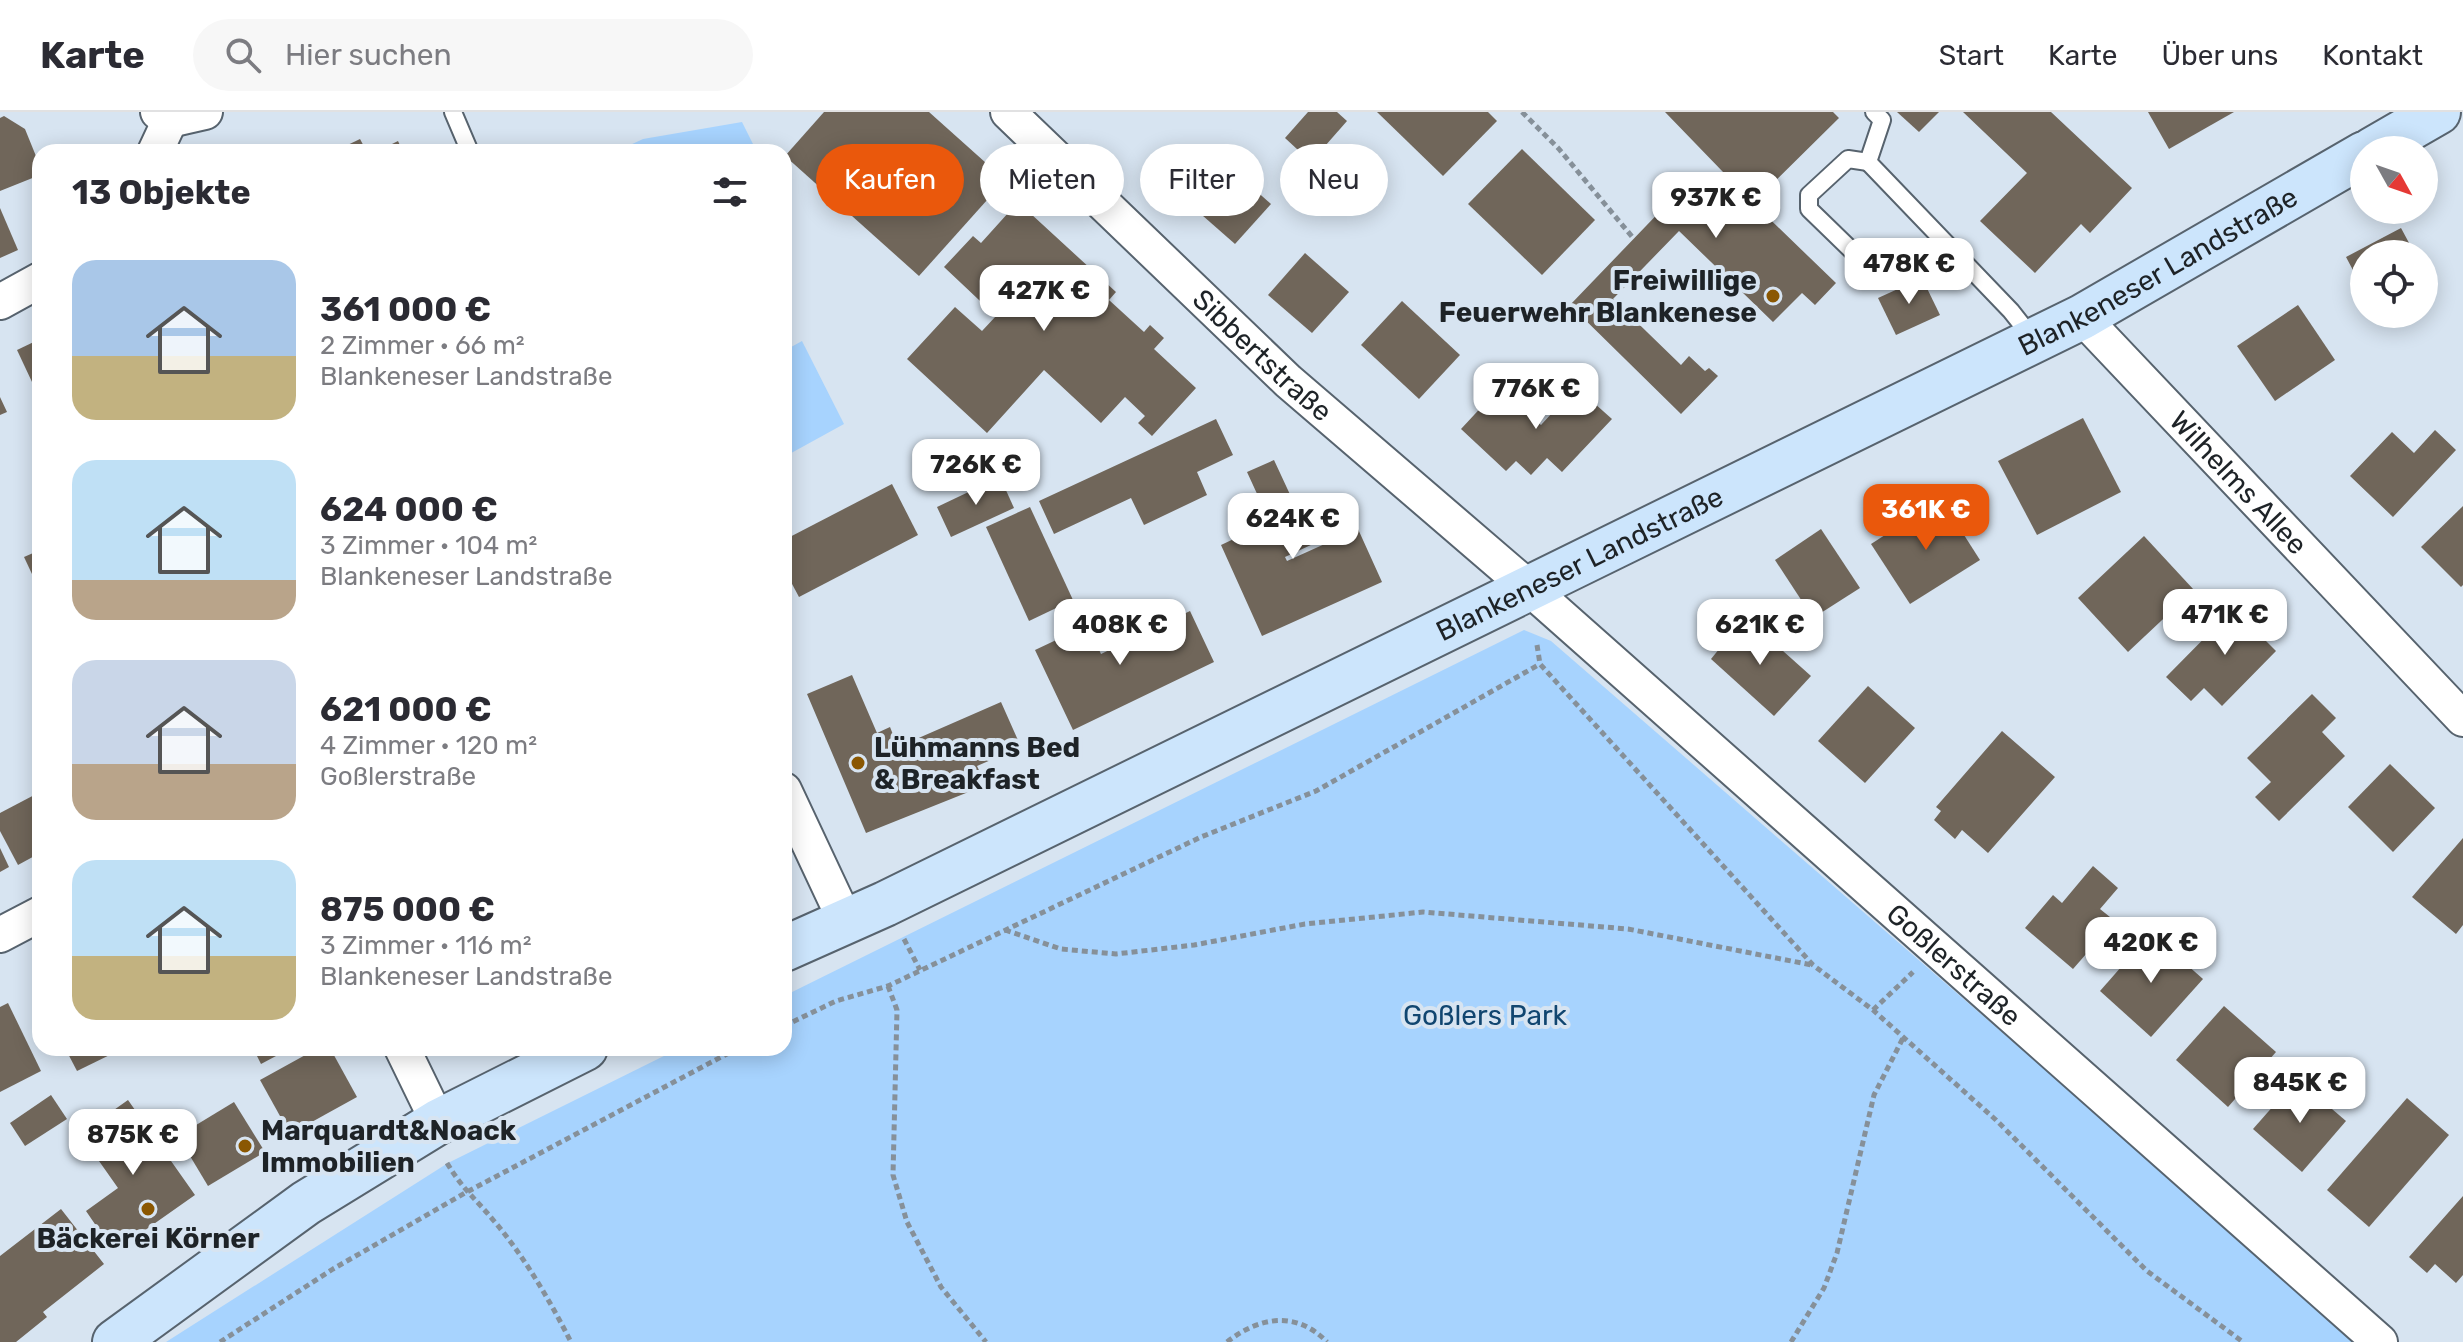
<!DOCTYPE html>
<html lang="de">
<meta charset="utf-8">
<style>
:root{--surface:#fff;--page:#f7f7f7;--text:#2b2b33;--muted:#7c7c81;--line:#e1e1e2;--accent:#ea580c}
body{margin:0;font-family:Rubik,sans-serif;background:var(--page);color:var(--text);height:100vh;display:flex;flex-direction:column;font-size:30px;white-space:nowrap}
*{box-sizing:border-box;margin:0}
p{font-size:26px;color:var(--muted)}
.icon{flex:none;width:44px;height:44px;fill:none;stroke:currentColor;stroke-width:2;stroke-linecap:round;stroke-linejoin:round}
.map{position:relative;flex:1;overflow:hidden}
.side{position:absolute;left:32px;top:32px;width:760px;height:912px;display:flex;flex-direction:column;background:var(--surface);border-radius:24px;box-shadow:0 4px 20px #0003}
.side>*{flex:none}
.banner{position:absolute;left:816px;top:32px;width:760px;height:72px;display:flex;gap:16px}
.needle{width:52px;rotate:130deg}
.fabs{position:absolute;left:2350px;top:24px;display:grid;gap:16px}
.fabs a{display:grid;place-items:center;width:88px;height:88px;border-radius:50%;background:var(--surface);box-shadow:0 4px 20px #0003;font-size:40px}
.price{position:absolute;translate:-50% -68px;padding:0 18px;border-radius:16px;background:#fff;color:#222;font-size:26px;line-height:52px;filter:drop-shadow(0 2px 4px #0008)}
.price::after{content:'';position:absolute;left:50%;top:48px;width:24px;height:18px;margin-left:-12px;background:inherit;clip-path:polygon(0 0,100% 0,50% 100%)}
.price.selected{background:var(--accent);color:#fff}
ul{padding:0;list-style:none}
li{display:flex;align-items:center;gap:24px;height:200px;padding:0 40px}
li span{display:grid;place-items:center;flex:none;width:224px;height:160px;border-radius:24px;color:#555}
li>.icon{margin-inline-start:auto}
span .icon{width:96px;height:96px;fill:#fffc;stroke-width:1}
li b{font-size:34px}
h2{display:flex;justify-content:space-between;align-items:center;height:96px;padding:0 40px;font-size:34px}
.pill{padding:0 28px;border-radius:36px;background:var(--surface);box-shadow:0 4px 20px #0003;font-size:28px;line-height:72px}
.pill.selected{background:var(--accent);color:#fff}
header{display:flex;align-items:center;gap:48px;box-sizing:border-box;height:112px;padding:0 40px;background:var(--surface);border-bottom:2px solid var(--line)}
header strong{font-size:38px}
nav{display:flex;gap:44px;margin-inline-start:auto;font-size:28px}
.search{width:560px;height:72px;background:var(--page);display:flex;align-items:center;gap:20px;box-sizing:border-box;padding:0 28px;border-radius:44px;color:var(--muted);font-size:30px}
.map>svg:first-child{display:block}
.green{fill:#a7d3fe}
.building{fill:#70665a}
.lines{fill:none;stroke-linecap:round;stroke-linejoin:round}
.lane-casing{stroke:#57636e;stroke-width:20}
.street-casing{stroke:#57636e;stroke-width:38}
.secondary-casing{stroke:#57636e;stroke-width:48}
.path{stroke:#869099;stroke-width:5;stroke-dasharray:6 4;stroke-linecap:butt}
.lane{stroke:#fff;stroke-width:16}
.street{stroke:#fff;stroke-width:34}
.secondary{stroke:#cce5fc;stroke-width:44}
.poi-dot{fill:#8a5702;stroke:#d7e4f1;stroke-width:3}
.labels{text-anchor:middle;dominant-baseline:central;stroke-width:8;stroke-linejoin:round;paint-order:stroke}
.street-label{font-size:28px;fill:#1e2327;stroke:#d7e4f1}
.poi-label{font-size:28px;font-weight:bold;fill:#1e2327;stroke:#d7e4f1;text-anchor:start}
.park-label{font-size:28px;fill:#114670;stroke:#d7e4f1}
</style>
<header>
<strong>Karte</strong>
<div class="search"><svg class="icon" aria-label="search" viewBox="0 0 24 24"><circle cx="10" cy="10" r="6"/><path d="M15 15l6 6"/></svg>Hier suchen</div>
<nav><a>Start</a><a>Karte</a><a>Über uns</a><a>Kontakt</a></nav>
</header>
<div class="map">
<svg width="2463" height="1230" viewBox="0 0 2463 1230">
<rect width="100%" height="100%" fill="#d7e4f1"/>
<g class="green">
<polygon points="742,10 757,40 615,40 643,27"/>
<polygon points="802,229 844,312 784,345 784,239"/>
<polygon points="1524,518 1551,529 2359,1230 166,1230 448,1051 680,936 784,936 784,884"/>
</g>
<g class="building">
<polygon points="824,0 929,0 1005,68 919,164 785,44"/>
<polygon points="1308,0 1337,0 1347,9 1311,50 1285,26"/>
<polygon points="1377,0 1488,0 1497,9 1443,64"/>
<polygon points="1665,0 1833,0 1839,6 1753,91 1836,171 1815,193 1802,181 1773,210 1679,119 1613,187 1681,253 1689,244 1705,259 1709,256 1718,264 1681,302 1570,193 1696,62 1740,105 1753,91"/>
<polygon points="1897,0 1939,0 1919,20"/>
<polygon points="1963,0 2051,0 2132,76 2090,121 2081,112 2035,161 1980,109 2027,61"/>
<polygon points="2148,0 2234,0 2169,37"/>
<polygon points="4,4 25,17 40,54 40,63 0,79 0,6"/>
<polygon points="360,27 367,40 333,40"/>
<polygon points="398,29 403,40 376,40"/>
<polygon points="1522,37 1595,108 1542,163 1468,92"/>
<polygon points="1221,48 1271,92 1235,132 1186,89"/>
<polygon points="1018,90 1116,180 1109,188 1144,220 1150,213 1164,226 1154,237 1196,276 1152,324 1138,311 1145,304 1125,285 1101,311 1044,258 987,321 907,247 955,195 982,219 996,204 944,155 973,124 981,131"/>
<polygon points="0,96 18,138 0,146"/>
<polygon points="2401,116 2415,142 2364,142 2364,179 2346,145"/>
<polygon points="1305,141 1349,180 1312,221 1268,183"/>
<polygon points="2424,158 2436,181 2424,188"/>
<polygon points="1922,166 1940,203 1896,223 1878,186"/>
<polygon points="1402,189 1460,243 1419,287 1361,233"/>
<polygon points="2298,193 2335,248 2275,289 2237,234"/>
<polygon points="2376,202 2397,202 2381,211"/>
<polygon points="40,227 40,287 17,238"/>
<polygon points="1500,275 1541,313 1576,275 1612,307 1562,360 1547,346 1531,363 1516,349 1506,359 1461,317"/>
<polygon points="0,285 7,300 0,303"/>
<polygon points="2083,306 2121,380 2037,423 1998,349"/>
<polygon points="1216,307 1233,343 1197,360 1207,383 1144,413 1131,386 1054,422 1039,389"/>
<polygon points="2435,318 2456,338 2393,405 2350,364 2392,320 2414,341"/>
<polygon points="1274,348 1313,432 1285,445 1287,449 1358,417 1382,470 1262,524 1221,433 1270,410 1247,360"/>
<polygon points="1000,365 1014,396 951,425 937,395"/>
<polygon points="892,372 918,423 799,485 784,457 784,428"/>
<polygon points="1941,387 1980,448 1910,492 1871,432"/>
<polygon points="2463,394 2463,473 2461,475 2421,435"/>
<polygon points="1030,395 1073,488 1029,509 986,415"/>
<polygon points="1821,417 1860,476 1813,506 1775,448"/>
<polygon points="2144,424 2194,478 2128,540 2078,486"/>
<polygon points="40,438 40,479 24,445"/>
<polygon points="2243,487 2267,511 2258,521 2276,539 2222,594 2204,576 2191,589 2166,565"/>
<polygon points="1190,499 1214,550 1073,618 1035,538 1088,513 1101,542"/>
<polygon points="1745,505 1811,564 1774,604 1711,547"/>
<polygon points="852,563 877,621 890,615 898,635 1001,590 1021,635 977,654 986,673 866,721 807,582"/>
<polygon points="1868,574 1915,616 1865,671 1818,629"/>
<polygon points="2312,582 2336,606 2322,620 2345,644 2279,709 2255,685 2271,670 2247,646"/>
<polygon points="2002,619 2055,665 1988,741 1962,718 1955,727 1934,708 1941,699 1936,695"/>
<polygon points="2390,652 2435,696 2393,740 2348,695"/>
<polygon points="40,680 40,741 18,753 0,719 0,701"/>
<polygon points="2463,726 2463,813 2456,822 2412,785"/>
<polygon points="0,736 9,755 0,760"/>
<polygon points="2093,754 2118,776 2100,797 2115,809 2073,857 2025,816 2053,783 2062,791"/>
<polygon points="2151,821 2203,867 2151,925 2100,879"/>
<polygon points="8,891 41,959 0,980 0,895"/>
<polygon points="2224,894 2276,940 2228,995 2176,948"/>
<polygon points="65,936 124,936 77,959"/>
<polygon points="253,936 291,936 261,952"/>
<polygon points="318,936 330,936 357,985 290,1022 260,968"/>
<polygon points="2297,967 2346,1009 2302,1060 2253,1017"/>
<polygon points="51,983 67,1007 25,1034 10,1011"/>
<polygon points="2407,986 2449,1023 2369,1115 2327,1078"/>
<polygon points="128,988 195,1083 114,1140 86,1099 118,1076 80,1022"/>
<polygon points="234,990 265,1040 208,1074 178,1024"/>
<polygon points="2463,1084 2463,1163 2456,1171 2435,1152 2427,1161 2409,1145"/>
<polygon points="61,1097 104,1152 43,1200 47,1205 16,1230 0,1230 0,1144"/>
</g>
<g class="lines">
<g class="lane-casing">
<g id="lane">
<polyline points="453,0 470,40"/>
<polyline points="1874,0 1882,8 1868,50 2011,199 2034,228"/>
<polyline points="1868,50 1848,47 1809,83 1809,97 1877,163"/>
</g>
</g>
<g class="street-casing">
<g id="street">
<polyline points="158,0 170,8 205,0"/>
<path id="s1" d="M1008,0L1288,269L1529,476L2380,1230"/>
<polyline points="155,40 170,8"/>
<polyline points="0,190 40,168"/>
<path id="s2" d="M2082,205L2463,607"/>
<polyline points="784,678 845,808"/>
<polyline points="0,823 40,802"/>
<polyline points="402,936 438,1010"/>
</g>
</g>
<g class="secondary-casing">
<g id="secondary">
<polyline points="2372,38 2438,0"/>
<path id="s3" d="M784,837L885,792L2082,205L2364,42"/>
<polyline points="115,1230 306,1091 438,1010 585,936"/>
</g>
</g>
<g class="path">
<polyline points="1522,0 1559,37 1634,127"/>
<polyline points="1537,533 1540,552 1813,853 1873,898 1996,1008 2147,1159 2243,1230"/>
<polyline points="1005,818 1061,837 1116,842 1194,833 1305,812 1423,800 1628,817 1812,853"/>
<polyline points="904,827 920,858"/>
<polyline points="888,874 897,898 893,1063 907,1110 941,1175 986,1230"/>
<polyline points="1873,898 1913,860"/>
<polyline points="784,914 836,889 888,874 1201,725 1316,679 1540,552"/>
<path d="M447,1051C464,1079 475,1086 494,1109C524,1144 550,1189 571,1230"/>
<polyline points="220,1230 333,1157 465,1081 738,936"/>
<path d="M1227,1230C1259,1205 1296,1198 1327,1230"/>
<polyline points="1791,1230 1824,1176 1837,1141 1874,983 1903,926"/>
</g>
<use href="#lane" class="lane"/>
<use href="#street" class="street"/>
<use href="#secondary" class="secondary"/>
</g>
<g class="poi-dot">
<circle cx="1773" cy="184" r="8"/>
<circle cx="858" cy="651" r="8"/>
<circle cx="245" cy="1034" r="8"/>
<circle cx="148" cy="1097" r="8"/>
</g>
<g class="labels">
<g class="street-label">
<text stroke="none"><textPath href="#s3" startOffset="1532">Blankeneser Landstraße</textPath></text>
<text stroke="none"><textPath href="#s1" startOffset="352">Sibbertstraße</textPath></text>
<text stroke="none"><textPath href="#s2" startOffset="228">Wilhelms Allee</textPath></text>
<text stroke="none"><textPath href="#s3" startOffset="884">Blankeneser Landstraße</textPath></text>
<text stroke="none"><textPath href="#s1" startOffset="1274">Goßlerstraße</textPath></text>
</g>
<g class="poi-label">
<text x="1757" y="168" text-anchor="end">Freiwillige<tspan x="1757" dy="32">Feuerwehr Blankenese</tspan></text>
<text x="874" y="635">Lühmanns Bed<tspan x="874" dy="32">&amp; Breakfast</tspan></text>
<text x="261" y="1018">Marquardt&amp;Noack<tspan x="261" dy="32">Immobilien</tspan></text>
<text x="148" y="1126" text-anchor="middle">Bäckerei Körner</text>
</g>
<g class="park-label">
<text x="1485" y="903">Goßlers Park</text>
</g>
</g>
</svg>
<div class="fabs">
<a><svg class="needle" viewBox="-14 -14 28 28"><path d="M0-13l5 13h-10z" fill="#e53935"/><path d="M0 13l5-13h-10z" fill="#7c7c81"/></svg></a>
<a><svg class="icon" aria-label="locate" viewBox="0 0 24 24"><circle cx="12" cy="12" r="6"/><path d="M12 2v4M12 18v4M2 12h4M18 12h4"/></svg></a>
</div>
<b class="price" style="left:1716px;top:128px">937K €</b>
<b class="price" style="left:1909px;top:194px">478K €</b>
<b class="price" style="left:1044px;top:221px">427K €</b>
<b class="price" style="left:1536px;top:319px">776K €</b>
<b class="price" style="left:976px;top:395px">726K €</b>
<b class="price selected" style="left:1926px;top:440px">361K €</b>
<b class="price" style="left:1293px;top:449px">624K €</b>
<b class="price" style="left:2225px;top:545px">471K €</b>
<b class="price" style="left:1120px;top:555px">408K €</b>
<b class="price" style="left:1760px;top:555px">621K €</b>
<b class="price" style="left:2151px;top:873px">420K €</b>
<b class="price" style="left:2300px;top:1013px">845K €</b>
<b class="price" style="left:133px;top:1065px">875K €</b>
<div class="banner">
<a class="pill selected">Kaufen</a>
<a class="pill">Mieten</a>
<a class="pill">Filter</a>
<a class="pill">Neu</a>
</div>
<section class="side">
<h2>13 Objekte<svg class="icon" aria-label="filters" viewBox="0 0 24 24"><path d="M4 7h16M4 17h16"/><circle cx="9" cy="7" r="2"/><circle cx="15" cy="17" r="2"/></svg></h2>
<ul>
<li><span style="background:linear-gradient(#a9c7e8 60%,#c2b280 0)"><svg class="icon" aria-label="home" viewBox="0 0 24 24"><path d="M3 11l9-7 9 7M6 9v11h12V9"/></svg></span><div><b>361 000 €</b><p>2 Zimmer · 66 m²</p><p>Blankeneser Landstraße</p></div></li>
<li><span style="background:linear-gradient(#bfe0f5 75%,#b9a48a 0)"><svg class="icon" aria-label="home" viewBox="0 0 24 24"><path d="M3 11l9-7 9 7M6 9v11h12V9"/></svg></span><div><b>624 000 €</b><p>3 Zimmer · 104 m²</p><p>Blankeneser Landstraße</p></div></li>
<li><span style="background:linear-gradient(#c9d6e8 65%,#b9a48a 0)"><svg class="icon" aria-label="home" viewBox="0 0 24 24"><path d="M3 11l9-7 9 7M6 9v11h12V9"/></svg></span><div><b>621 000 €</b><p>4 Zimmer · 120 m²</p><p>Goßlerstraße</p></div></li>
<li><span style="background:linear-gradient(#bfe0f5 60%,#c2b280 0)"><svg class="icon" aria-label="home" viewBox="0 0 24 24"><path d="M3 11l9-7 9 7M6 9v11h12V9"/></svg></span><div><b>875 000 €</b><p>3 Zimmer · 116 m²</p><p>Blankeneser Landstraße</p></div></li>
</ul>
</section>
</div>
